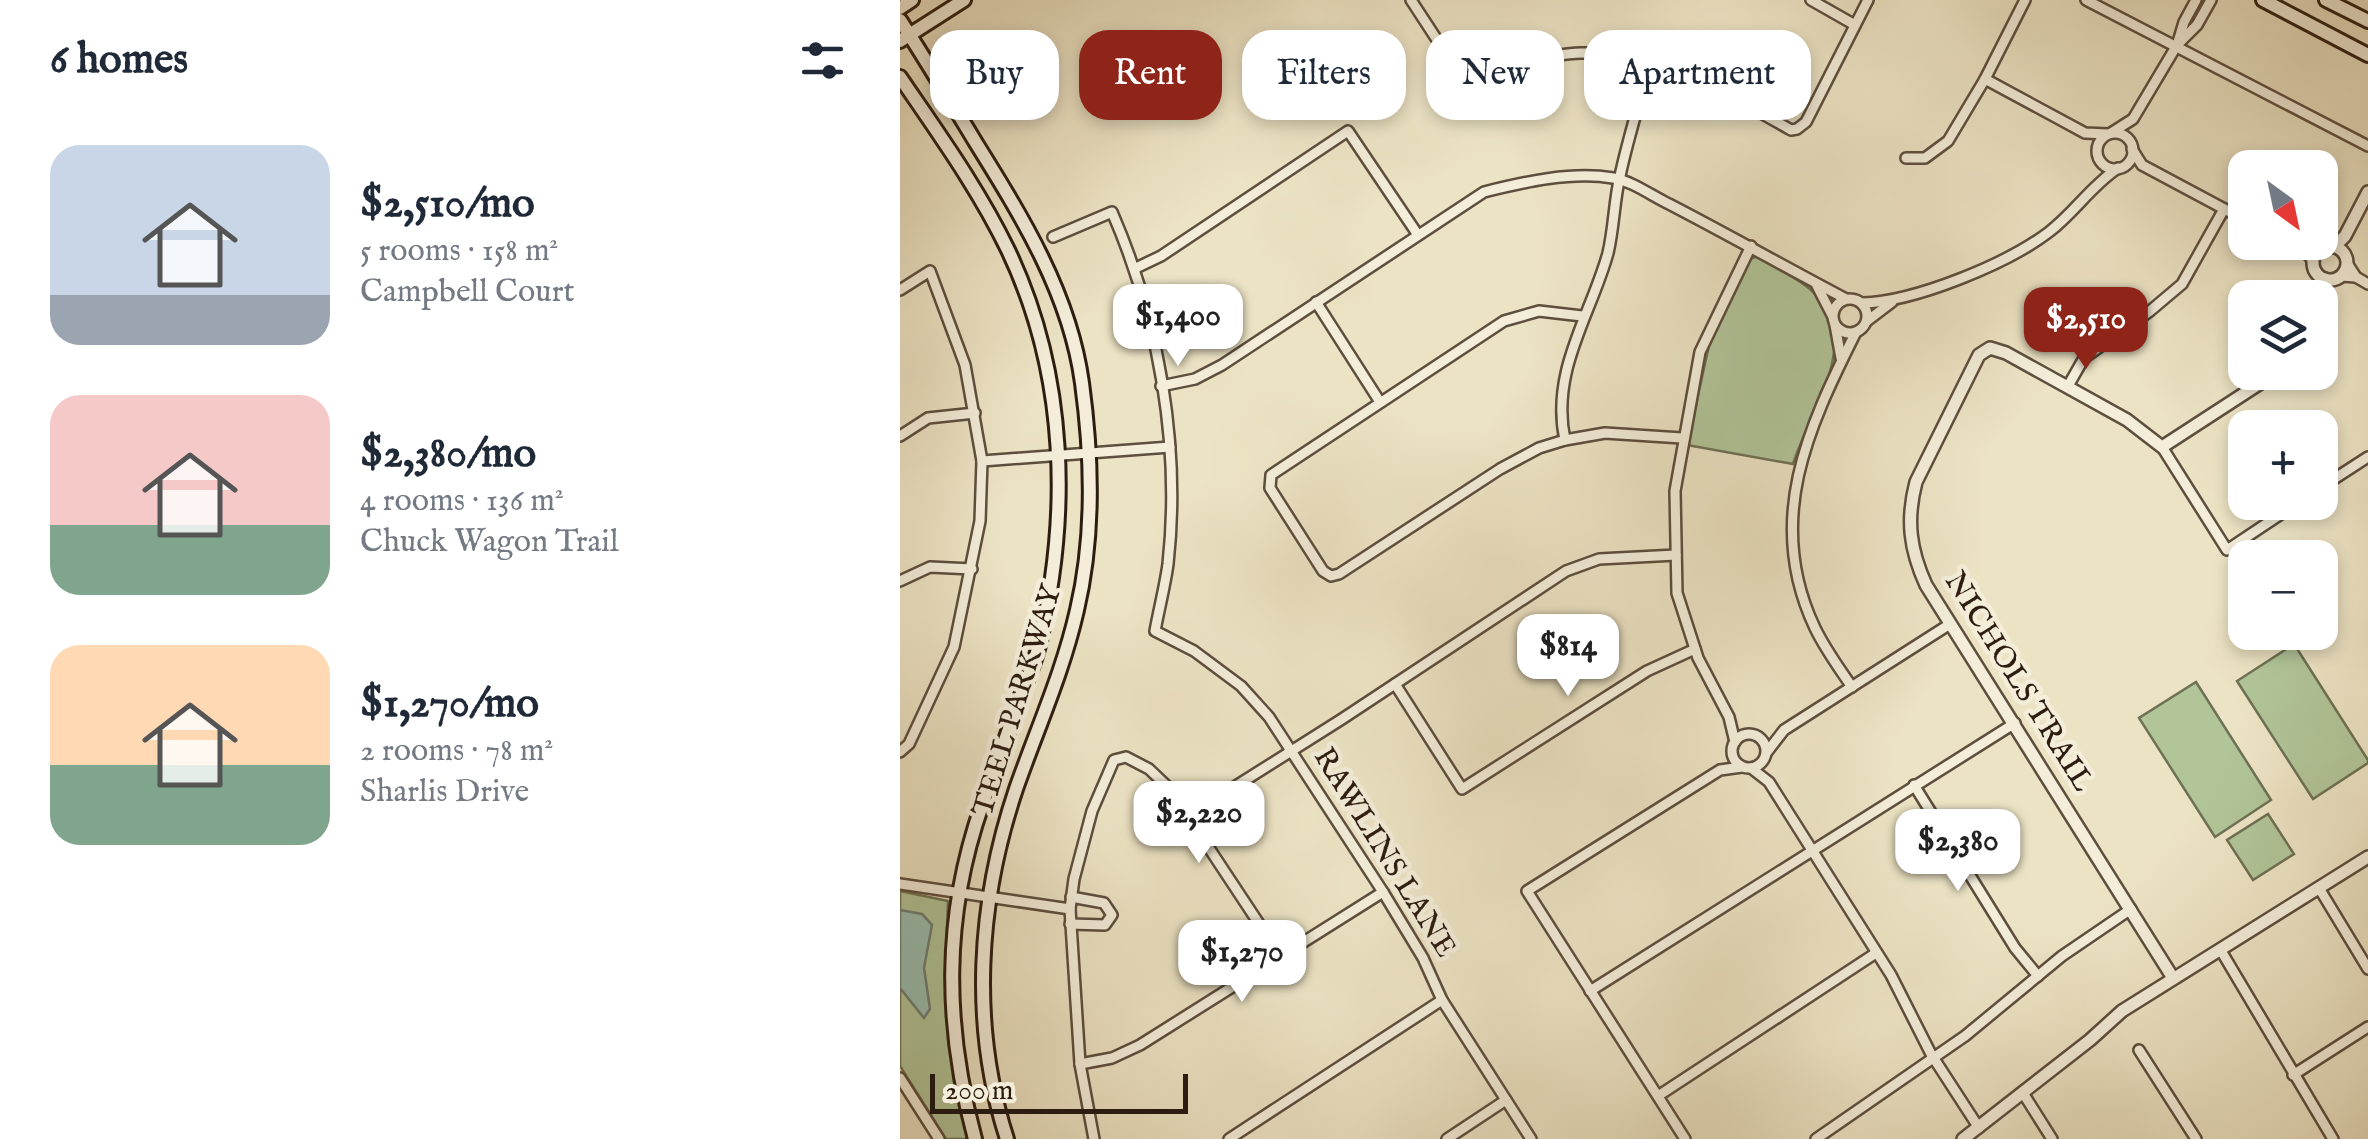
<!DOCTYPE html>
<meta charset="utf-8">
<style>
:root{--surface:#fff;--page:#f6f6f7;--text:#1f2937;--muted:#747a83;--accent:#8f2418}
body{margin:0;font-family:"IM FELL English",serif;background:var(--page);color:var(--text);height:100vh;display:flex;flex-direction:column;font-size:38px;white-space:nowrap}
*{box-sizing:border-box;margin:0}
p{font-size:32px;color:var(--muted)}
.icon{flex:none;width:55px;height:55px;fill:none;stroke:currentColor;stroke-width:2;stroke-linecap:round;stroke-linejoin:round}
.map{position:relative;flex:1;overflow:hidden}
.panel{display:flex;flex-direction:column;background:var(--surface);width:900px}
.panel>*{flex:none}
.top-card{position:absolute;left:30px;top:30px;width:950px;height:90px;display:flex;gap:20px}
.needle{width:65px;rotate:147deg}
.tools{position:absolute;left:1328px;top:150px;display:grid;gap:20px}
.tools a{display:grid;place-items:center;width:110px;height:110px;border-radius:20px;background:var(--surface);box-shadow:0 5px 15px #0003;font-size:50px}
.scale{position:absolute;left:30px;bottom:25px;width:258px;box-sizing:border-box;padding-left:10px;border:5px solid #2d1d11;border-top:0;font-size:28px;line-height:35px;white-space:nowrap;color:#2d1d11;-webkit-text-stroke:8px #f3edd9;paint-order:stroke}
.price{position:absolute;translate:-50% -85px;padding:0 22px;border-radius:20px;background:#fff;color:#222;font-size:32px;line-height:65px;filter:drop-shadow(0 2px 5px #0008)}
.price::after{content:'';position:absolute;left:50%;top:60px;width:30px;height:22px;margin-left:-15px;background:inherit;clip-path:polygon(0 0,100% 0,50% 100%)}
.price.selected{background:var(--accent);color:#fff}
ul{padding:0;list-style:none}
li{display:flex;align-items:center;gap:30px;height:250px;padding:0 50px}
li span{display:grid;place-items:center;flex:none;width:280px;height:200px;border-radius:30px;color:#555}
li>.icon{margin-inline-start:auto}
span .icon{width:120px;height:120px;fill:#fffc;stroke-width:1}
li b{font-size:42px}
h2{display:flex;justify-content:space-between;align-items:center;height:120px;padding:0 50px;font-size:42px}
.chip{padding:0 35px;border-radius:30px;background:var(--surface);box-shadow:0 5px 15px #0003;font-size:35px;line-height:90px}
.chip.selected{background:var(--accent);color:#fff}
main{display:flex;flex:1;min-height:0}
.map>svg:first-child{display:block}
.green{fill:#b1c599;stroke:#6f7155;stroke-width:2.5}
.water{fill:#99beb2;stroke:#6e7e72;stroke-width:2.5}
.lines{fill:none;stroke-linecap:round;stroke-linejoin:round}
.minor-casing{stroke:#5d4e3e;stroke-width:14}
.tertiary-casing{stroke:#5d4e3e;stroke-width:16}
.secondary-casing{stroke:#2d1d11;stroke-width:18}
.minor{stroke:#f3edd9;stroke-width:9}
.tertiary{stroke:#f3edd9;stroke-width:11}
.secondary{stroke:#f3edd9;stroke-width:12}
.labels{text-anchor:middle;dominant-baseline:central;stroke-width:9;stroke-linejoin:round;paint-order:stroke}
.street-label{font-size:30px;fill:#2d1d11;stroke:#f3edd9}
</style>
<main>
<section class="panel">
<h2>6 homes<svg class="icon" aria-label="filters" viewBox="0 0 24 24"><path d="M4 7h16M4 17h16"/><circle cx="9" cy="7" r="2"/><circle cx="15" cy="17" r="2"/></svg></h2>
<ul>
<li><span style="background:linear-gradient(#c9d6e8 75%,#9aa5b1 0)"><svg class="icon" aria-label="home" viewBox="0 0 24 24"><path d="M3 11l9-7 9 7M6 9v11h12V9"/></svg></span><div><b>$2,510/mo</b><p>5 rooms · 158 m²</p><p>Campbell Court</p></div></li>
<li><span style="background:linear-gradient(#f6c9c9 65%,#7fa58c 0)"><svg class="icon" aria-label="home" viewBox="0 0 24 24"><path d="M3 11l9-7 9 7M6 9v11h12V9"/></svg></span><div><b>$2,380/mo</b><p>4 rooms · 136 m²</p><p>Chuck Wagon Trail</p></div></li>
<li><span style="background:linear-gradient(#ffd9b3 60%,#7fa58c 0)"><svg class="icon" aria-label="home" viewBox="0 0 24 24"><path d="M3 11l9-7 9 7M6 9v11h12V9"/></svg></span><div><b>$1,270/mo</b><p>2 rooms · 78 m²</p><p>Sharlis Drive</p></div></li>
</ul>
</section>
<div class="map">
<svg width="1468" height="1139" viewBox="0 0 1468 1139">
<rect width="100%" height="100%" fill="#ece3c4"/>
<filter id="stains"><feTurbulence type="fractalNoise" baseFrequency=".002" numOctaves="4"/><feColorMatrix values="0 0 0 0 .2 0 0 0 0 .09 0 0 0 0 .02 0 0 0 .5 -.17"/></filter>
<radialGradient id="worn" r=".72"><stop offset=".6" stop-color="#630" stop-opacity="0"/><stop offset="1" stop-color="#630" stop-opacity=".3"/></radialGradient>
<g class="green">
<path d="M858,256C875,267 896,277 911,290C966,339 910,410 893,464L787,445L810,341L850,259Z"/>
<polygon points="1394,644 1468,760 1468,763 1413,799 1337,681"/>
<polygon points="1296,682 1371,800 1315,837 1239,718"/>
<polygon points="1368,814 1394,854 1353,880 1327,840"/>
<polygon points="0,891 48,901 46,953 54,1083 72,1139 46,1139 0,1066"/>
</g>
<polygon class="water" points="0,910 22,914 32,925 24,968 30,1009 24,1018 0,988"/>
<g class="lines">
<g class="minor-casing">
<g id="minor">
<path d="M511,0L558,72C599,66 639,55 681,53C757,51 827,94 891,130L897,129L906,122L968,0"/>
<polyline points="911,0 955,25"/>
<polyline points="1186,0 1468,146"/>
<polyline points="1278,42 1284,22 1296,0"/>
<polyline points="1085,79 1185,133 1208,134"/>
<polyline points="1211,133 1233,119 1277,45 1297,25 1311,0"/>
<circle cx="1215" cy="151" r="18"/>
<polyline points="1232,149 1242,165 1345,220"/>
<polyline points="1006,158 1025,158 1048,141 1085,79 1125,0"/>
<path d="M153,237L212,212C259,320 281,446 268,564C265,586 259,609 255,631L294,651L341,686L369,717L483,892L523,958L542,1000L631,1139"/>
<polyline points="1388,242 1404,250 1413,261"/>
<polyline points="1447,263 1456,277 1468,284"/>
<polyline points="236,268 261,256 448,131 518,235"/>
<polyline points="1441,276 1456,277"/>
<polyline points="917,286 932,315"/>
<polyline points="0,290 30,271 65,365 82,461 80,521 54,647 9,744 0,752"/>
<circle cx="950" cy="316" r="17"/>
<polyline points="416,302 480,402"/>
<path d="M962,303C1014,302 1107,264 1149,232C1175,212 1191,186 1218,168"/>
<polyline points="682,316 639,311 604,321 371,475 370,488 423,571 431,576 439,574 600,469 639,448 665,440 705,433 782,438"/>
<polyline points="967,321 992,302"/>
<polyline points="935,325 941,358"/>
<path d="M261,386L295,379L322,365L584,192C624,182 672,171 713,178C732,181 752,196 769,204C829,235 887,268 946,299"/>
<polyline points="1168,386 1184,358 1250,311 1282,284 1324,209"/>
<polyline points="0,436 28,418 75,413"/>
<path d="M665,440C650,371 691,315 708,253C714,228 714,201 720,176C728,138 740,101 750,63"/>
<polyline points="1262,447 1327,550 1399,502"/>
<polyline points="82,461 270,447"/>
<polyline points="1420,488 1468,457"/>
<polyline points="0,581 30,567 72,569"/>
<polyline points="495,684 562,789 747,671 795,649"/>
<path d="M952,687C939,668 925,649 915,628C864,521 908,428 956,332"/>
<circle cx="849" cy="751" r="17"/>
<polyline points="835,742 829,717 798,658 777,593 775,491 800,352 851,246"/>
<polyline points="867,752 884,730 1050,624"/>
<polyline points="851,768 869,782 991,975 1031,1054 1079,1128"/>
<polyline points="1014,785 1115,948 1138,976"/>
<polyline points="290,815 442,719 666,571 699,559 776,555"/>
<polyline points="0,884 170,909"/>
<polyline points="1419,888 1468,969"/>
<polyline points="170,924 205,925 212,915 204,903 171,897"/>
<polyline points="1320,949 1433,1139"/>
<polyline points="690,991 1115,723"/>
<polyline points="1239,1050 1296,1139"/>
<polyline points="180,1064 212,1058 240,1045 483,892"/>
<polyline points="1393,1075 1468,1027"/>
<polyline points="0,1078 39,1139"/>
<polyline points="1123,1093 1152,1139"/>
<polyline points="758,1096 976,953"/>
<polyline points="194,1139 180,1064 170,909 174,879 192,811 214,760 226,757 249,769 270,789 381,957"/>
<polyline points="329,1139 542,1000"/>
<polyline points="547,1139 606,1100"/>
<polyline points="785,1139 627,891 820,770 842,767"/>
<polyline points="916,1139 1065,1036 1162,956 1231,909"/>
</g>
</g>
<g class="tertiary-casing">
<g id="tertiary">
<circle cx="1430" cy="263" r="17"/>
<polyline points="1434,247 1445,236 1468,192"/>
<polyline points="1411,298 1425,279"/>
<path d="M1273,978L1026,585C1010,550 1006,520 1016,482L1079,355L1090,348L1106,353L1227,420L1262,447L1362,382L1370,372"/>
<polyline points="1063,1139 1190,1040 1222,1011 1468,857"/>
</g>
</g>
<g class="secondary-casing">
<g id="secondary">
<polyline points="1363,0 1468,55"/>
<polyline points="1426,0 1468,21"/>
<polyline points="0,8 12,0"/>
<path d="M0,20C26,60 51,102 76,143C122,217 170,294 182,383C192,456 194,538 177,610C163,672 137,729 116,789C78,902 70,1025 107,1139"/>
<polyline points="0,41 64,0"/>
<path d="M0,77C38,133 78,188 108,250C167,374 171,516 138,649C134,665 126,682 120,698C107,734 95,769 82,805C43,917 44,1025 75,1139"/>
</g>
</g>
<use href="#minor" class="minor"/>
<use href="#tertiary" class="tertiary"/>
<use href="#secondary" class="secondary"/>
</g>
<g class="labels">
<g class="street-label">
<text transform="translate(1118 682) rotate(58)">NICHOLS TRAIL</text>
<text transform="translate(118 701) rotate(-73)">TEEL PARKWAY</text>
<text transform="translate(484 853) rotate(58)">RAWLINS LANE</text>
</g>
</g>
<rect width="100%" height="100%" filter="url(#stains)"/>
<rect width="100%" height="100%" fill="url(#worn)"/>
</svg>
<div class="tools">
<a><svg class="needle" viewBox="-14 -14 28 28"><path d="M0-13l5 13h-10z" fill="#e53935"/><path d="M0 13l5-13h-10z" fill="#747a83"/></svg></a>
<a><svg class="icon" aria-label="layers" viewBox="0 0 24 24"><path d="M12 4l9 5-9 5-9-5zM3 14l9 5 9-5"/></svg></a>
<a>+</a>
<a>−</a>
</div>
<div class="scale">200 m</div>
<b class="price" style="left:278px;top:369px">$1,400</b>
<b class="price selected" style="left:1186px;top:372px">$2,510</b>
<b class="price" style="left:668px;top:699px">$814</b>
<b class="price" style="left:299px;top:866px">$2,220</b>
<b class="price" style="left:1058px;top:894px">$2,380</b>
<b class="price" style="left:342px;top:1005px">$1,270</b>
<div class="top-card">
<a class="chip">Buy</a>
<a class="chip selected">Rent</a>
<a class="chip">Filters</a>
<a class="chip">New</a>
<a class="chip">Apartment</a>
</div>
</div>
</main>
